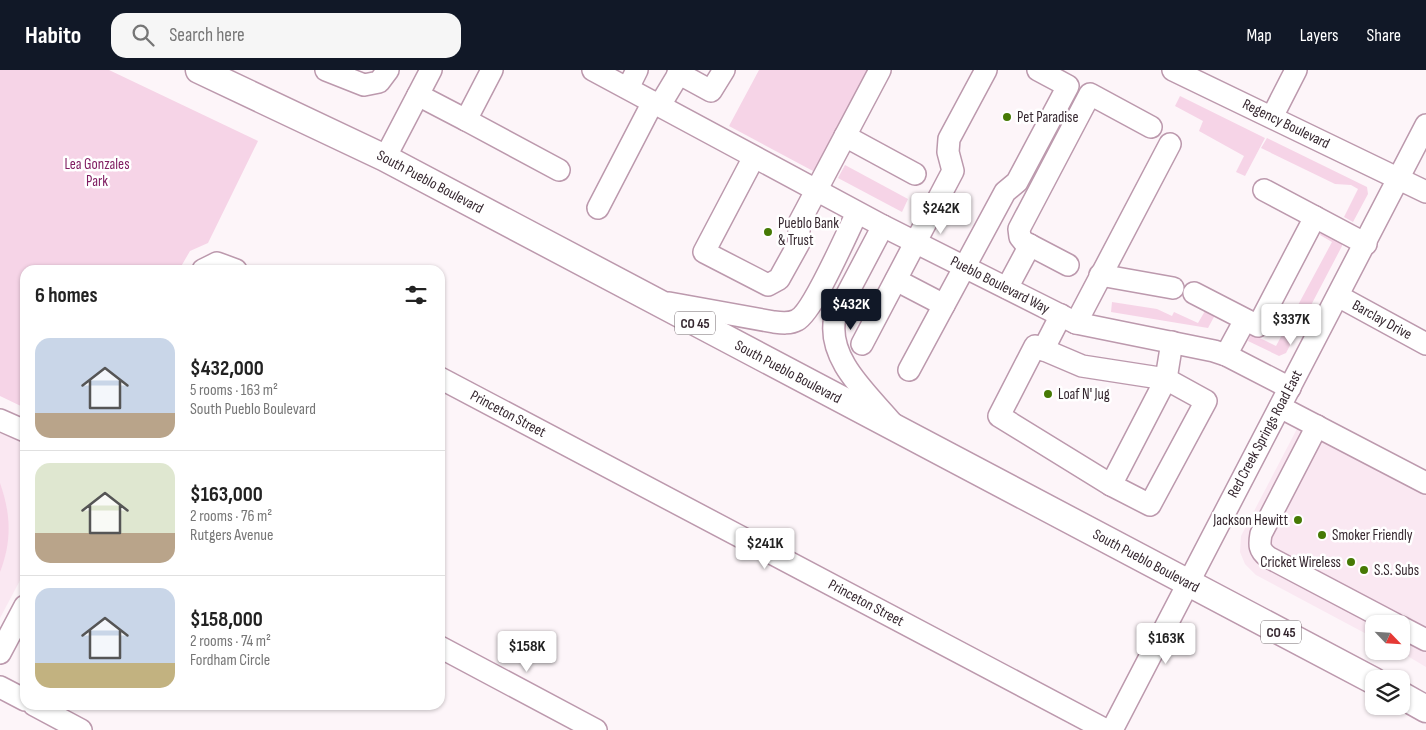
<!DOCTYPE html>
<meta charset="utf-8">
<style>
:root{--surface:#fff;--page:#f6f6f6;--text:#222;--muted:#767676;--line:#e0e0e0;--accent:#111827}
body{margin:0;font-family:"Sofia Sans Condensed",sans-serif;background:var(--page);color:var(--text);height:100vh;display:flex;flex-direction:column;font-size:19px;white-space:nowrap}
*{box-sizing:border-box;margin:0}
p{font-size:16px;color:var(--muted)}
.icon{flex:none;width:28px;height:28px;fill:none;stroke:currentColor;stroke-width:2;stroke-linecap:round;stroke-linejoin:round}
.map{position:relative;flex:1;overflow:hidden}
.panel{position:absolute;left:20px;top:195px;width:425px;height:445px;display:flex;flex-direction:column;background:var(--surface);border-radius:15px;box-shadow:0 1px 4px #0004}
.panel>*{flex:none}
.needle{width:32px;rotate:115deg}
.fabs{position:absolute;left:1365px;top:545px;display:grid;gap:10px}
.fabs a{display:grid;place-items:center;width:45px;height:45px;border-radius:10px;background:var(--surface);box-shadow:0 1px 4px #0004;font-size:25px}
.price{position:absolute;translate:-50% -42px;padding:0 11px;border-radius:5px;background:#fff;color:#222;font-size:16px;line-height:32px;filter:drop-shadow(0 1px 2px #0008)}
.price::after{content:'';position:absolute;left:50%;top:30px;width:15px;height:11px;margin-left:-8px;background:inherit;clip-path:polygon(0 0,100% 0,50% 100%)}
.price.selected{background:var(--accent);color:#fff}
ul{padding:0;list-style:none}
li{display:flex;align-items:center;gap:15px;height:125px;padding:0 15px}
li+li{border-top:1px solid var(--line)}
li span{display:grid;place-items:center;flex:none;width:140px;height:100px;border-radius:15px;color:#555}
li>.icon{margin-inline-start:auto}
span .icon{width:60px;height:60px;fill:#fffc;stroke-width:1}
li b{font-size:21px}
h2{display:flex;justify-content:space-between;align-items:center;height:60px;padding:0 15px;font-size:21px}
header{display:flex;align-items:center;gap:30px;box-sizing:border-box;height:70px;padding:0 25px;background:var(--accent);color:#fff}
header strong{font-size:24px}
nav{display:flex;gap:28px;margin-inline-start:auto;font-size:18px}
.search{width:350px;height:45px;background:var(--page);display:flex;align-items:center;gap:12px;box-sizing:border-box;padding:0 18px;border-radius:15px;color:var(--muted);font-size:19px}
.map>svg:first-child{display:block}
.built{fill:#fae8f2}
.green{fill:#f6d4e7}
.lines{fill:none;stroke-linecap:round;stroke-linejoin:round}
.minor-casing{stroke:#bc99ad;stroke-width:24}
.major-casing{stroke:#bc99ad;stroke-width:29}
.minor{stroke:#fff;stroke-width:21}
.major{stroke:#fff;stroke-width:26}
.poi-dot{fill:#467904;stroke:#fff;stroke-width:2}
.labels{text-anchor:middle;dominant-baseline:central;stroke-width:5;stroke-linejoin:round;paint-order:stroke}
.shield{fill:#fff;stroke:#72686d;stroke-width:1}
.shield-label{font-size:14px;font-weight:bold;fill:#35272f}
.poi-label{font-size:15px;fill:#35272f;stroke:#fff;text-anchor:start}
.street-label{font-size:15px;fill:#35272f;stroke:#fff}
.park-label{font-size:15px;fill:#801e62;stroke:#fff}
</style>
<header>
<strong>Habito</strong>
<div class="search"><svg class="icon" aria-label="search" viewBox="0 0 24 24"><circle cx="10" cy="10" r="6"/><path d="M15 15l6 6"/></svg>Search here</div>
<nav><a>Map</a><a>Layers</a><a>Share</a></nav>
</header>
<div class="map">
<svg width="1426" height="660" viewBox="0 0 1426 660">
<rect width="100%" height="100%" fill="#fdf5f9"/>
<g class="built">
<polygon points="1300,353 1426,402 1426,597 1399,581 1401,581 1401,554 1374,554 1374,568 1256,505 1245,494 1240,482 1241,466"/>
<polygon points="0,363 25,374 25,501 0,548"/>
</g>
<g class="green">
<polygon points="0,0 109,0 258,71 208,173 190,181 179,200 25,200 25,338 0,326"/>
<polygon points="759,0 868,0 853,27 856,30 820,98 816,96 813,101 729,56"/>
<polygon points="1180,26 1265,68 1245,106 1236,102 1244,86 1199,61 1203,51 1175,36"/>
<polygon points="1267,68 1367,117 1368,124 1353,152 1344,147 1358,119 1351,115 1335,114 1261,78"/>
<polygon points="845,95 908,129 902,142 838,108"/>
<polygon points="1321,162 1342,172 1342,176 1286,283 1279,286 1248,271 1250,266 1254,265 1276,276 1332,172 1320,165"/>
<polygon points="1112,232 1157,239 1172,246 1174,242 1198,253 1205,241 1215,245 1208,258 1111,242"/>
<path d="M0,413C11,444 12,471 0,502Z"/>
</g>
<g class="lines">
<g class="minor-casing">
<g id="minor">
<polyline points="326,0 364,15 379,12 388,0"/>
<polyline points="593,0 883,156 1076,253 1214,281 1226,285 1290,318"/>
<polyline points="1173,0 1426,122"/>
<polyline points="678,3 711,21 724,0"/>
<polyline points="628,18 637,0"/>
<polyline points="418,25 466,50 492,0"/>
<polyline points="660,35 681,0"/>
<polyline points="1272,47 1296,0"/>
<polyline points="466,50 559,100"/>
<polyline points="845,66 915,104"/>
<polyline points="754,87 704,182 768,215 779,209 799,173 799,153 880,0"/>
<polyline points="385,88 431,0"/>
<polyline points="1264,120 1366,174"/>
<polyline points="598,138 653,32"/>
<path d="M883,156L835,247C826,289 868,324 893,354"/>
<polyline points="1068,195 1024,172 1020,167 1019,159 1090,24 1151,57"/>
<polyline points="203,200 217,193 236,200"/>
<polyline points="1100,205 1173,218"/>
<polyline points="896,210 944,235"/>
<polyline points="1007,218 1030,175"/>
<polyline points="1194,223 1258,256 1315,147"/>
<polyline points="1338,226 1426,274"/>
<path d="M669,233L774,252C782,253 790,254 797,250C813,242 847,163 857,143"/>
<polyline points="1076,253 1170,74"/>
<polyline points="862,274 953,101 948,82 949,69 986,0"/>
<polyline points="1043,280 1061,245"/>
<polyline points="1226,285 1245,250"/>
<polyline points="909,300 1005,122 1017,112 1068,16 1038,0"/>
<polyline points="440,308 1106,660"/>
<polygon points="1166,309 1206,331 1150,435 1111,415"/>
<polyline points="1280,337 1426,413"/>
<polyline points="0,350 25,361"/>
<path d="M1317,356L1261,464C1259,475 1259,480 1268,487L1395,554"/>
<polyline points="1111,415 999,346 1035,276 1082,296 1166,309 1172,272"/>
<polyline points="1401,557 1426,570"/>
<polyline points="440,577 596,660"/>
<polyline points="0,583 25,536"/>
<polyline points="0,617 25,630"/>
<polyline points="34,635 81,660"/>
<polyline points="1112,660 1426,55"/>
</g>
</g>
<g class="major-casing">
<g id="major">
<polyline points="199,0 385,88 1374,611"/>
<polyline points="1401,625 1426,639"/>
</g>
</g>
<use href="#minor" class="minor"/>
<use href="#major" class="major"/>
</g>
<g class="poi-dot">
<circle cx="1007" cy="47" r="5"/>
<circle cx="768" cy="162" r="5"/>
<circle cx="1048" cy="324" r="5"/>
<circle cx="1298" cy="450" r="5"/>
<circle cx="1322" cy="465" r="5"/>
<circle cx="1351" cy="492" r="5"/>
<circle cx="1364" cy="500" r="5"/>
</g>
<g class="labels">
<g class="shield">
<rect x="675" y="241.5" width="40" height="23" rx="4"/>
<rect x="1261" y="550.5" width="40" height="23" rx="4"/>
</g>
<g class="shield-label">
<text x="695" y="253">CO 45</text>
<text x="1281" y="562">CO 45</text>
</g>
<g class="poi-label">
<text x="1017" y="47">Pet Paradise</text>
<text x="778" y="153">Pueblo Bank<tspan x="778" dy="17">&amp; Trust</tspan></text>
<text x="1058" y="324">Loaf N' Jug</text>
<text x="1288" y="450" text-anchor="end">Jackson Hewitt</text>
<text x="1332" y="465">Smoker Friendly</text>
<text x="1341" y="492" text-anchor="end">Cricket Wireless</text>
<text x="1374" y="500">S.S. Subs</text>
</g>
<g class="street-label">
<text transform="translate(1286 54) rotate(26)">Regency Boulevard</text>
<text transform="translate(430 112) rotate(28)">South Pueblo Boulevard</text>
<text transform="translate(1000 215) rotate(27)">Pueblo Boulevard Way</text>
<text transform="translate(1382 250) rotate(29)">Barclay Drive</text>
<text transform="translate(788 302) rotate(28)">South Pueblo Boulevard</text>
<text transform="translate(508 344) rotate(28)">Princeton Street</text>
<text transform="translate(1265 364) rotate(-62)">Red Creek Springs Road East</text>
<text transform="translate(1146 491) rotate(28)">South Pueblo Boulevard</text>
<text transform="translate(866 533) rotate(28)">Princeton Street</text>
</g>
<g class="park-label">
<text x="97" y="94">Lea Gonzales<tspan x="97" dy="17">Park</tspan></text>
</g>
</g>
</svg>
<div class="fabs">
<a><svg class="needle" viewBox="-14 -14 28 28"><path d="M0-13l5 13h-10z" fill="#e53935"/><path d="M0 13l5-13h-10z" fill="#767676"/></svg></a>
<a><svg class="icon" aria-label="layers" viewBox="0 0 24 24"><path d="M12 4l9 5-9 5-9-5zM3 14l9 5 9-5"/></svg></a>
</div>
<b class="price" style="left:941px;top:165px">$242K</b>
<b class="price selected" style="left:851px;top:261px">$432K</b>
<b class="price" style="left:1291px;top:276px">$337K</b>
<b class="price" style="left:765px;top:500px">$241K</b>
<b class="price" style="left:1166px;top:595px">$163K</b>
<b class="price" style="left:527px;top:603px">$158K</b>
<section class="panel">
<h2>6 homes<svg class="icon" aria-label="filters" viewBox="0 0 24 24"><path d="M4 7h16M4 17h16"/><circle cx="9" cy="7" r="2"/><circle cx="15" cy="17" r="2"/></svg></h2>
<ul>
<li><span style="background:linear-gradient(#c9d6e8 75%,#b9a48a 0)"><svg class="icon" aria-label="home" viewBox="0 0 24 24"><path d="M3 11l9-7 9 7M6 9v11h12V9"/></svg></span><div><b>$432,000</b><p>5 rooms · 163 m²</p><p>South Pueblo Boulevard</p></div></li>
<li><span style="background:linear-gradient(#dfe7d0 70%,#b9a48a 0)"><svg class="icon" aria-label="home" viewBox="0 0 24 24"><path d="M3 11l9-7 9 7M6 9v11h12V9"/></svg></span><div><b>$163,000</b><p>2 rooms · 76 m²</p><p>Rutgers Avenue</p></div></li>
<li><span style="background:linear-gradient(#c9d6e8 75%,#c2b280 0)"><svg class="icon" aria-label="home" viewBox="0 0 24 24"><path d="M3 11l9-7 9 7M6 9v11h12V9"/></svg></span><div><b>$158,000</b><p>2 rooms · 74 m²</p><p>Fordham Circle</p></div></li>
</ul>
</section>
</div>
